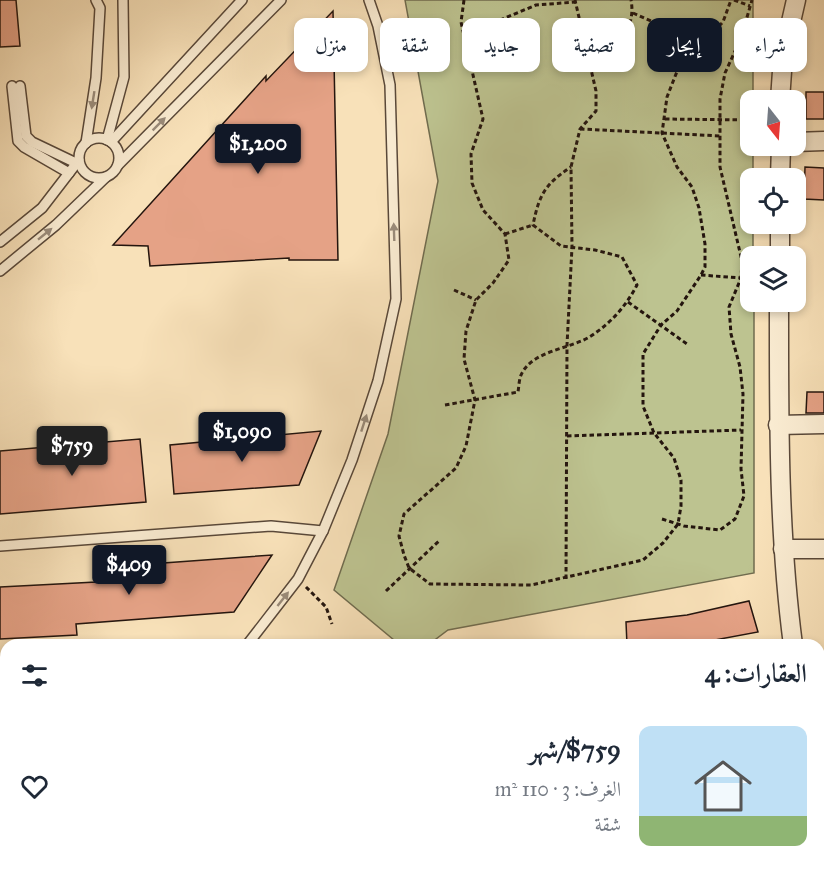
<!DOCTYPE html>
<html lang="ar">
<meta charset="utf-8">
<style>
:root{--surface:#fff;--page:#f2f2f3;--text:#1f2937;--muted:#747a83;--line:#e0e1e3;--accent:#111827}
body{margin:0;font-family:"IM FELL Great Primer",Amiri,serif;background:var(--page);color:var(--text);direction:rtl;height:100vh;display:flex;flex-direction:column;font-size:22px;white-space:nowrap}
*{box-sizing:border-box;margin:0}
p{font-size:20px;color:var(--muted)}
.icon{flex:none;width:33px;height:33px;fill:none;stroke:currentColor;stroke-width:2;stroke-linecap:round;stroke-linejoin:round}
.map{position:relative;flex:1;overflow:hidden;direction:ltr}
.details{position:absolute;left:0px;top:639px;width:825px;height:234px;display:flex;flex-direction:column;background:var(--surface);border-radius:18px 18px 0 0;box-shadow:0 3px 9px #0003;direction:rtl}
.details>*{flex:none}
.guide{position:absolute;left:18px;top:18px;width:789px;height:54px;direction:rtl;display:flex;gap:12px}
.needle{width:39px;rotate:163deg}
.fabs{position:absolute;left:740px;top:90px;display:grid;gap:12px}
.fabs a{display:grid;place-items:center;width:66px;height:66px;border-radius:12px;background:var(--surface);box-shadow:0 3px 9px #0003;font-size:30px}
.price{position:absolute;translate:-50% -51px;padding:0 14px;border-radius:6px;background:var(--accent);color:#fff;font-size:20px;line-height:39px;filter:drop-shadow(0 2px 3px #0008)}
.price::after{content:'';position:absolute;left:50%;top:36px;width:18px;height:14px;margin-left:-9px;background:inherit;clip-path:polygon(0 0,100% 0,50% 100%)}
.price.on{background:#222;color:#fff}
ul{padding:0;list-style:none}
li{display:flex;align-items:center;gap:18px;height:150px;padding:0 18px}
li+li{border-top:2px solid var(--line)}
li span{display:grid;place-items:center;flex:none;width:168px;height:120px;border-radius:12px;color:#555}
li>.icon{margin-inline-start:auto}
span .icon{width:72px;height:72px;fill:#fffc;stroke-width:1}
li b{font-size:26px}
h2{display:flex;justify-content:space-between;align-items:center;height:72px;padding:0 18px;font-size:26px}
.tag{padding:0 21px;border-radius:12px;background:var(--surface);box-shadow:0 3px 9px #0003;font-size:21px;line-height:54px}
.tag.on{background:var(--accent);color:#fff}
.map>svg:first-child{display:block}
.green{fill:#bdc390;stroke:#706c4f;stroke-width:1.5}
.building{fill:#e5a286;stroke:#24150e;stroke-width:1.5}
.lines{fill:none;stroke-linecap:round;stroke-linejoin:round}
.lane-casing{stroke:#594839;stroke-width:12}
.street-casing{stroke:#594839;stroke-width:21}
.path{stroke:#24150e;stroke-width:3;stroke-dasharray:4.5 3;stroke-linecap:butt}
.lane{stroke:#faecd2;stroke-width:9}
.street{stroke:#faecd2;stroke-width:18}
.oneway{fill:#9a8b7a}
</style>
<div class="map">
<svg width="824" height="873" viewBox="0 0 824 873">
<rect width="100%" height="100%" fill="#f8e1b9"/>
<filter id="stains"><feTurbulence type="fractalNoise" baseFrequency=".00333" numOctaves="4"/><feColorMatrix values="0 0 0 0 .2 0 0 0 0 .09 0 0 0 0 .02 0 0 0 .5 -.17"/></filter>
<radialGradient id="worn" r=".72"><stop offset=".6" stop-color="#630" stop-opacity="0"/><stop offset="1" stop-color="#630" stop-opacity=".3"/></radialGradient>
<polygon class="green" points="405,0 753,0 753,100 750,100 750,146 753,146 753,178 750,178 750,224 753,224 753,256 750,256 750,302 754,302 754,573 448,630 428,645 400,645 334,590 388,434 438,181"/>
<g class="building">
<polygon points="0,0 16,0 20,46 0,47"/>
<polygon points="333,11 338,260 289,260 289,258 150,266 148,246 113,245 266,76 266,81"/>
<rect x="806" y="92" width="18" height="27"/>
<polygon points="805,167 824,168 824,200 804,199"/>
<polygon points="807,392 824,392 824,413 806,413"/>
<polygon points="321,431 299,485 174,494 170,445"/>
<polygon points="140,439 146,502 0,514 0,451"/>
<polygon points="272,555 234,612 76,624 77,635 0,639 0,587 96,582 95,568"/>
<polygon points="749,601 758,632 688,645 627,645 626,622 687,615"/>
</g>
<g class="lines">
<g class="lane-casing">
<g id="lane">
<polyline points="12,86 18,141 24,147 69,173"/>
<polyline points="20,86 26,136 32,142 76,163"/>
<circle cx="99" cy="158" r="20"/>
<polyline points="107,140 124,77 123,0"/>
<polyline points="111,142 242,0"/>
<polyline points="86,143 96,78 100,8 96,0"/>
<polyline points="118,165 281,0"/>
<polyline points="0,242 42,208 79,160"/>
<polyline points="0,271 56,225 106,177"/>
<polyline points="0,546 271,526 323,531"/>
<polyline points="247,645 298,579 323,531 352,460 378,381 396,299 390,85 378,26 369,0"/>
<polyline points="136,867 140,873"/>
<polyline points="0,872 7,867"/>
</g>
</g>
<g class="street-casing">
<g id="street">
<polyline points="780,100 783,57 796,0"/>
<polyline points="795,142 824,141"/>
<polyline points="780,178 781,146"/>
<polyline points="780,256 780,224"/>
<path d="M779,302C779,416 778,531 793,645"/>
<polyline points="778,425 824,424"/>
<polyline points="783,549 824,549"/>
<polyline points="819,807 824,838"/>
<polyline points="386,867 387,873"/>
<polyline points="490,867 491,873"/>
<polyline points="651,867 652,873"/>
</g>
</g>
<g class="path">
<polyline points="464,0 461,22 483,119 471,154 472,183 483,210 505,234 509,260 493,283 476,300 466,331 464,359 475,400 466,446 456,468 404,514 399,536 404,555 409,568 430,584 531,585 643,560 663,543 678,524 681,506 681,480 674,458 654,433 643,406 643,354 661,325 677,311 701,275 705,267 705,244 699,208 692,187 677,167 662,133 667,97 678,69 723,22 731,0"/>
<polyline points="734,0 750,6"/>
<polyline points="633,13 704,44"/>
<polyline points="467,50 493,23 536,5 576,2"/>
<path d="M588,65C613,51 637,31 631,0"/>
<polyline points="665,119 750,120"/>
<polyline points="580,129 721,136"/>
<polyline points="505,234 533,225"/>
<polyline points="701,275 741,278"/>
<polyline points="454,290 476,300"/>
<polyline points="628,302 687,344"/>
<path d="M445,405L518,392C519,386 519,378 522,373C534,350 571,349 591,336C611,323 626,306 637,285L622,257L595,250L561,246L533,225C539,195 545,184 571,167"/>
<polyline points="567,436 741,430"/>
<polyline points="662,519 684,526 720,530 735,519 744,496 741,469 743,394 740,367 731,334 729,307 741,278 742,261 720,167 720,99 725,73 741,38 752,0"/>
<polyline points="566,579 567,345 572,247 571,167 580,129 596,111 596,91 575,0"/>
<polyline points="306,587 326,607 332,624"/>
<polyline points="386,591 440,540"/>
</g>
<use href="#lane" class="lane"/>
<use href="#street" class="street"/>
</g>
<defs><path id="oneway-solid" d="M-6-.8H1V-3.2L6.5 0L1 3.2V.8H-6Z" transform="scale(1.5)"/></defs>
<g class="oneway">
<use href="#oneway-solid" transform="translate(93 100) rotate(99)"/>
<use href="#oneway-solid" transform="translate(159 124) rotate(-45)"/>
<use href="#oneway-solid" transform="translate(394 232) rotate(-92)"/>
<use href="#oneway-solid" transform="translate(45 234) rotate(-39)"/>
<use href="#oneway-solid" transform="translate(364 423) rotate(-72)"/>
<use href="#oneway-solid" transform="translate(283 599) rotate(-52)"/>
</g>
<rect width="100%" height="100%" filter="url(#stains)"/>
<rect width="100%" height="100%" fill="url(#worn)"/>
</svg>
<div class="fabs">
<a><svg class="needle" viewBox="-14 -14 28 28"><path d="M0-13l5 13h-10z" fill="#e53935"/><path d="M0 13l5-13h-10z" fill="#747a83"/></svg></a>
<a><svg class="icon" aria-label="locate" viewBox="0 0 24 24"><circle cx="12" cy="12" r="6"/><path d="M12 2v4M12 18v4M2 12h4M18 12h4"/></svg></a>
<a><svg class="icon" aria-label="layers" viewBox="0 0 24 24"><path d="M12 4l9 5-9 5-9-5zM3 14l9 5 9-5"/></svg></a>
</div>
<b class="price" style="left:258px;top:175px">$1,200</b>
<b class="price" style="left:242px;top:463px">$1,090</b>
<b class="price on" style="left:72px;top:477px">$759</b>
<b class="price" style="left:129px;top:596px">$409</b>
<div class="guide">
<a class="tag">شراء</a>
<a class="tag on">إيجار</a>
<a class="tag">تصفية</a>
<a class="tag">جديد</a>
<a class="tag">شقة</a>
<a class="tag">منزل</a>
</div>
<section class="details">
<h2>العقارات: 4<svg class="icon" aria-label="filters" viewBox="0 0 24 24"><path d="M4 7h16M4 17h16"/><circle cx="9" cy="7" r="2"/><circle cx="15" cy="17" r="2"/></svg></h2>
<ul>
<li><span style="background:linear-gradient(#bfe0f5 75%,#8fb573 0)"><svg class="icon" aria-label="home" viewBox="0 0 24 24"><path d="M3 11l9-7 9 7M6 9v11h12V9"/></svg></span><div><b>$759/شهر</b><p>الغرف: 3 · 110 m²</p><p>شقة</p></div><svg class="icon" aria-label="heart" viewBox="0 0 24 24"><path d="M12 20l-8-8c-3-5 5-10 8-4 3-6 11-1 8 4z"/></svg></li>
</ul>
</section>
</div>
